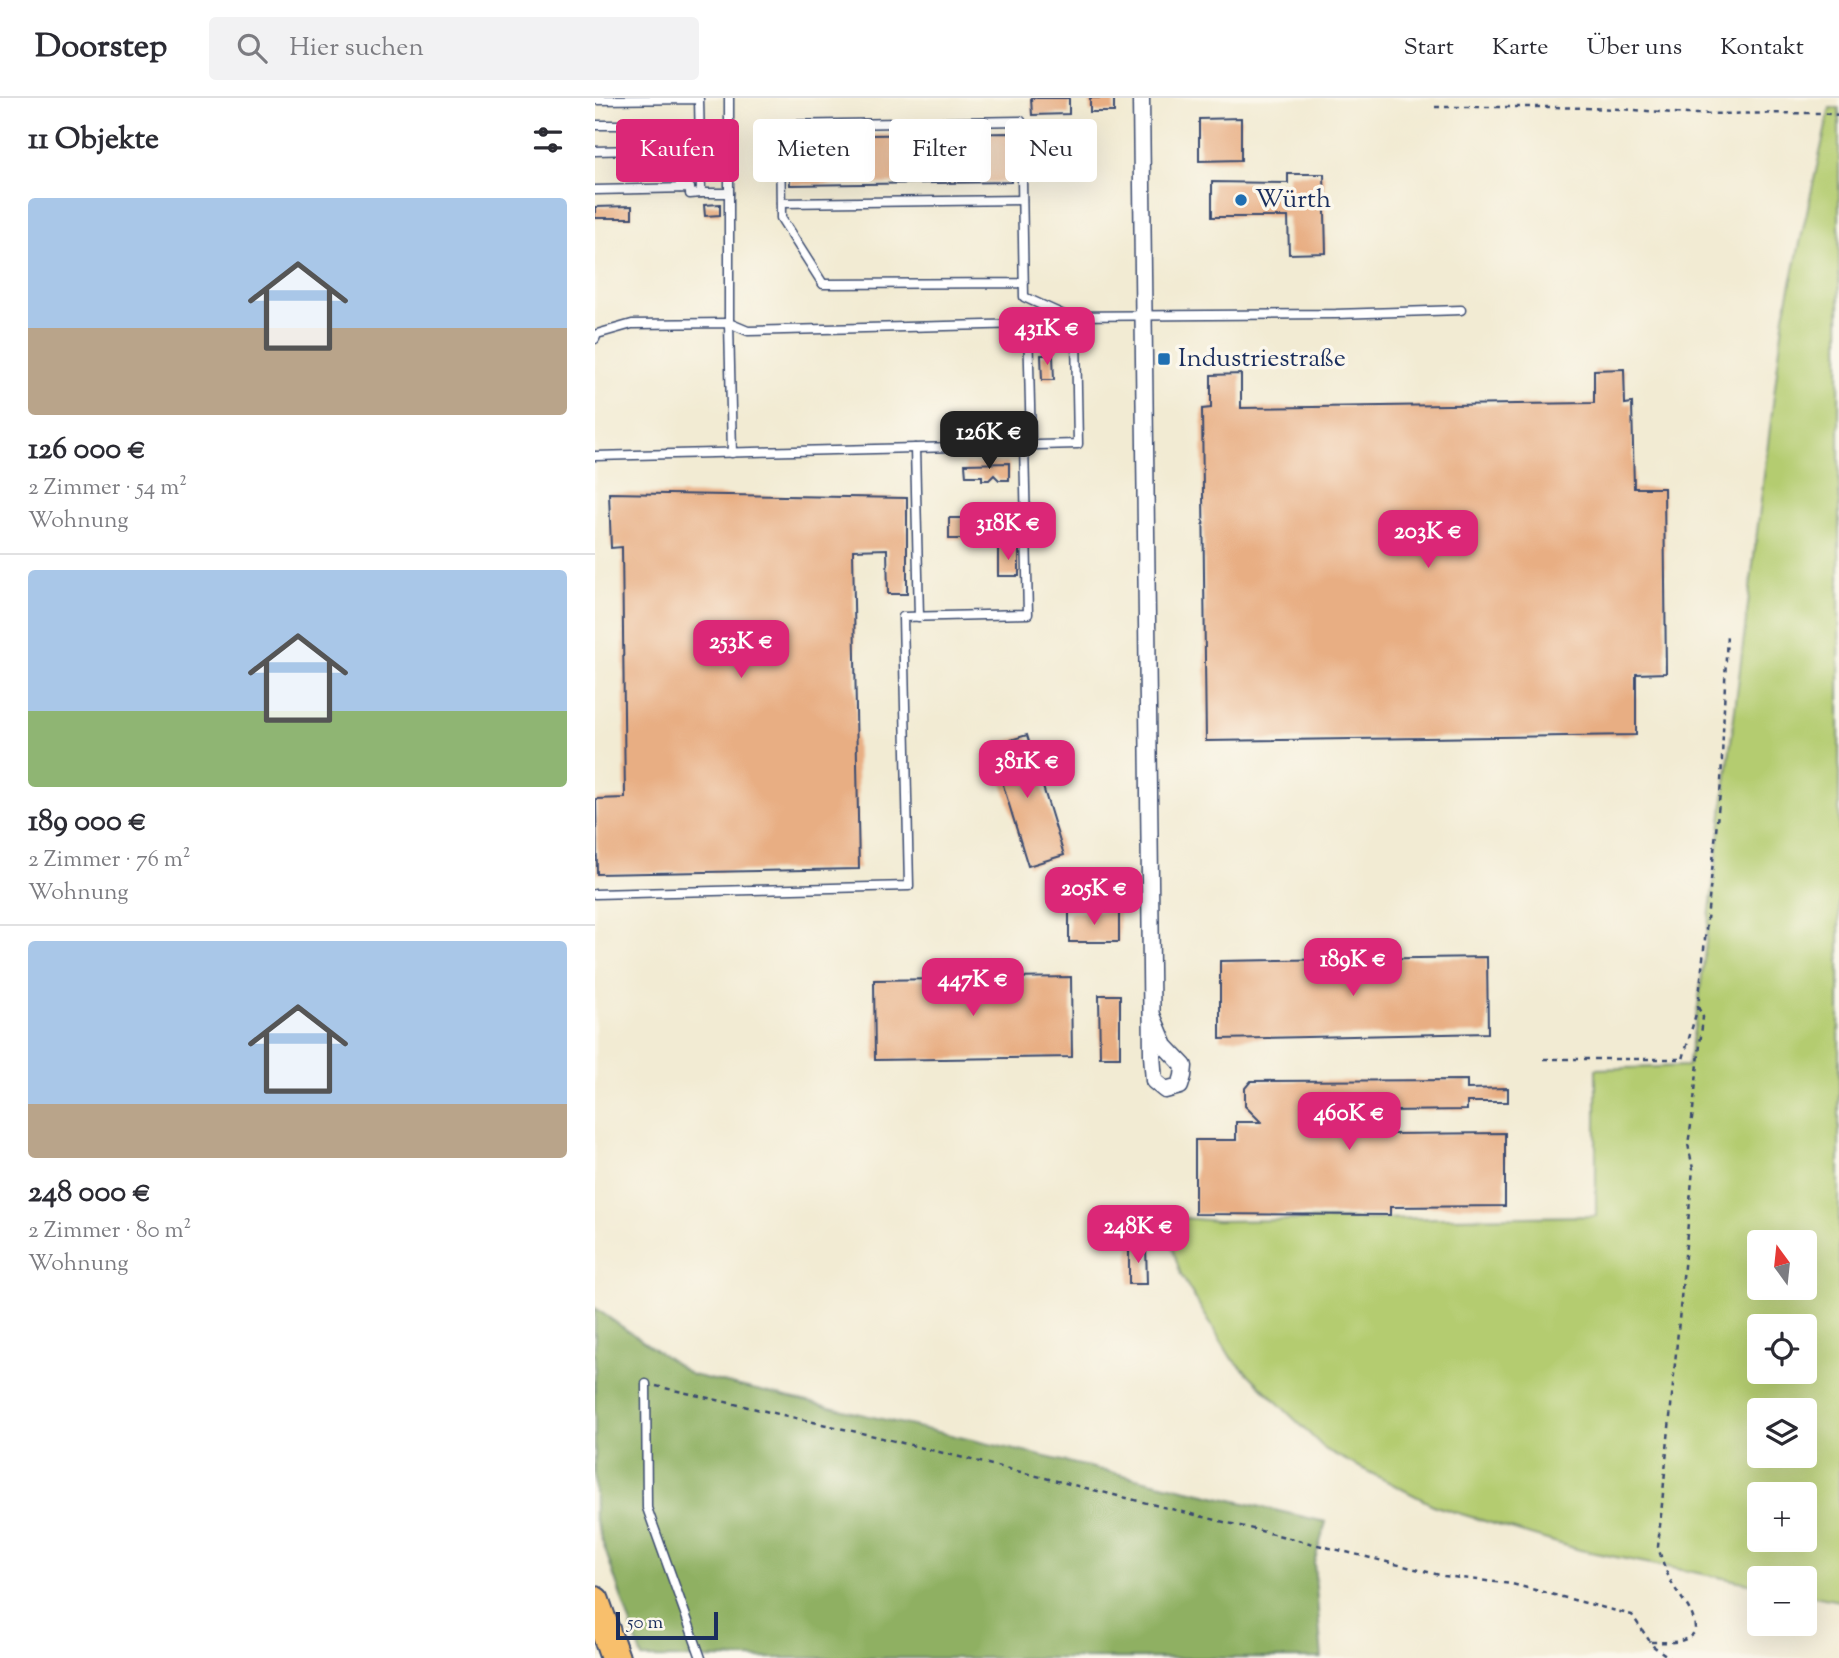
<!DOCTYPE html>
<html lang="de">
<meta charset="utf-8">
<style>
:root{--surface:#fff;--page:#f2f2f3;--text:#2b2b33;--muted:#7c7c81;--line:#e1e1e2;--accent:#db2777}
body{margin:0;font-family:"Sorts Mill Goudy",serif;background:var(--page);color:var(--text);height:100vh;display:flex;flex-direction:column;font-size:26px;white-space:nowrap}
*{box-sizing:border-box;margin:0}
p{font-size:23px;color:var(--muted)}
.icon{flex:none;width:38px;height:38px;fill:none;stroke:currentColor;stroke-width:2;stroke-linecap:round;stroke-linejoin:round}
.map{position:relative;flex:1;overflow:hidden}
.side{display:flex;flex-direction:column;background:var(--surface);width:595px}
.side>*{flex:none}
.hud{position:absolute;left:21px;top:21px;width:665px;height:63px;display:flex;gap:14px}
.needle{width:46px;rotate:345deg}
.controls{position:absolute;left:1152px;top:1132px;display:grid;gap:14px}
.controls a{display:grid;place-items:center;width:70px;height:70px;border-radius:7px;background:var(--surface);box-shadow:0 7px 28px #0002;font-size:35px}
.scale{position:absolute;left:21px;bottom:18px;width:102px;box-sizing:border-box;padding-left:7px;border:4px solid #1b2f5e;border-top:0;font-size:19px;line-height:24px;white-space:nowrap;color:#1b2f5e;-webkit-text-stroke:5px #fbf7ec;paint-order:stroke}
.price{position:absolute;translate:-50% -60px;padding:0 16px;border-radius:14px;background:var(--accent);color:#fff;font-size:23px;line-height:46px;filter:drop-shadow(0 2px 4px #0008)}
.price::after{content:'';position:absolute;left:50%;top:42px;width:21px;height:16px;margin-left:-10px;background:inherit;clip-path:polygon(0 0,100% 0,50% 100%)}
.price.active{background:#222;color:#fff}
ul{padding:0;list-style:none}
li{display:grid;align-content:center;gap:14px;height:371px;padding:0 28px}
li+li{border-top:2px solid var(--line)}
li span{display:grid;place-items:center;height:217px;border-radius:7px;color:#555}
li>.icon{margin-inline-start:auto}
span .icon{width:126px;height:126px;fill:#fffc;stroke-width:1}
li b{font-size:30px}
h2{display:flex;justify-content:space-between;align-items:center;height:84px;padding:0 28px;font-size:30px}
.chip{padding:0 24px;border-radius:7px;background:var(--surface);box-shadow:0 7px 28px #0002;font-size:24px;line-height:63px}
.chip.active{background:var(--accent);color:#fff}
header{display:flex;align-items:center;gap:42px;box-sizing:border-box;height:98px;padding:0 35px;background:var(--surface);border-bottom:2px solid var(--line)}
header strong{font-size:33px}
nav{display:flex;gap:38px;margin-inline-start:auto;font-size:24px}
.search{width:490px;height:63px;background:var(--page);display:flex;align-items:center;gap:18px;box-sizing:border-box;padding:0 24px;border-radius:7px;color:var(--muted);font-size:26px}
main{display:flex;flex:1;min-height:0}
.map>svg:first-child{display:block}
.green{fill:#b4cc70;stroke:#687e67;stroke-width:2;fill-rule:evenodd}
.forest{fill:#8fb062;stroke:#557060;stroke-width:2}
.building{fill:#e8ae83}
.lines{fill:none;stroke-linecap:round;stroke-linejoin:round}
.lane-casing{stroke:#3b4b70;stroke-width:11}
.street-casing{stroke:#3b4b70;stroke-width:19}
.highway-casing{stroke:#3b4b70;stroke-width:32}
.path{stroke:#3b4b70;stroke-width:2.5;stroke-dasharray:5 5;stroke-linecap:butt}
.lane{stroke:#fff;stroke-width:8}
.street{stroke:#fff;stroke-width:16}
.highway{stroke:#f8bf6c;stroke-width:28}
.poi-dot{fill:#1f6fb2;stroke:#fbf7ec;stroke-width:2.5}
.labels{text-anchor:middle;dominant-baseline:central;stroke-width:7;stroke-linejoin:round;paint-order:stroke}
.poi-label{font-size:26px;fill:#1b2f5e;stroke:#fbf7ec;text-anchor:start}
</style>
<header>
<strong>Doorstep</strong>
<div class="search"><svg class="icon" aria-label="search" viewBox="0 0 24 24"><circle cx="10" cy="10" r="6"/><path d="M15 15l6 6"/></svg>Hier suchen</div>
<nav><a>Start</a><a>Karte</a><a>Über uns</a><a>Kontakt</a></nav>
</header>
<main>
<section class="side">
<h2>11 Objekte<svg class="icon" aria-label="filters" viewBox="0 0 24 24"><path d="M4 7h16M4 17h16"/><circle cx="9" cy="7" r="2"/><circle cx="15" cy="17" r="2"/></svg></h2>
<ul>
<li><span style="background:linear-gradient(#a9c7e8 60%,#b9a48a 0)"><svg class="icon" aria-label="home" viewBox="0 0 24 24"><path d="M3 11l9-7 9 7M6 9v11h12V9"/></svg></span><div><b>126 000 €</b><p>2 Zimmer · 54 m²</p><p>Wohnung</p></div></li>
<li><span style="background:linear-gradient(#a9c7e8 65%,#8fb573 0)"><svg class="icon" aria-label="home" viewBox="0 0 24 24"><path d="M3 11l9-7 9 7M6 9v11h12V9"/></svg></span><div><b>189 000 €</b><p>2 Zimmer · 76 m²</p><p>Wohnung</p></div></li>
<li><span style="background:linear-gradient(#a9c7e8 75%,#b9a48a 0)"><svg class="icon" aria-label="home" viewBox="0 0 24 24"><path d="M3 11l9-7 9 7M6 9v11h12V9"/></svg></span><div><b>248 000 €</b><p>2 Zimmer · 80 m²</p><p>Wohnung</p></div></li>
</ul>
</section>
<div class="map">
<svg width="1244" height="1560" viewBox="0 0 1244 1560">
<rect width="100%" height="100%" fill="#fbf7ec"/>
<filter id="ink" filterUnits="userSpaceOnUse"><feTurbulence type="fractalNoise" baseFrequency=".0143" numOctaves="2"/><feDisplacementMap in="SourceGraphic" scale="14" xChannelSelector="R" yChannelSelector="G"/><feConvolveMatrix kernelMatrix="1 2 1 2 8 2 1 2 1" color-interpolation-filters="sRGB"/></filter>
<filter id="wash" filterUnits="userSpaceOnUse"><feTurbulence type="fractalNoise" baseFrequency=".00686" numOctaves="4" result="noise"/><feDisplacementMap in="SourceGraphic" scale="28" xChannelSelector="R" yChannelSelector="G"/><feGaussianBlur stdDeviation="1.57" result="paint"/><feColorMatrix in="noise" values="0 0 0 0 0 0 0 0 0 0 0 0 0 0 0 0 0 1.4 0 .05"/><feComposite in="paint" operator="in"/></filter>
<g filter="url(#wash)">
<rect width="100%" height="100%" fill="#f2ebd3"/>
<path class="green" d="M1235,10H1244V1503L1209,1496V1480H1164V1487L985,1452L840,1408L731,1352L635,1258L586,1177L567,1118L622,1123L1001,1118V971L1093,968L1103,909L1189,217ZM1164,1144H1209V1190H1164ZM1164,1228H1209V1274H1164ZM1164,1312H1209V1358H1164ZM1164,1396H1209V1442H1164Z"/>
<polygon class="forest" points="0,1210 97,1277 731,1424 719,1465 727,1560 47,1560 0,1422"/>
<g id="blocks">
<g class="building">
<polygon points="436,0 474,0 474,16 437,17"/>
<rect x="495" y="0" width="24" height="14"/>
<polygon points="646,20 646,62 604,63 604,21"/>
<polygon points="416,35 416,84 195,87 194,53 204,53 204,38"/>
<polygon points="693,76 729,76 731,155 694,156 693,119 617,119 617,84 693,85"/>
<polygon points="125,106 125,117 110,118 109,107"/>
<polygon points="37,108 37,120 0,120 0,109"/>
<polygon points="446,257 458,257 459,282 447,282"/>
<polygon points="1029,271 1030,306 1037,305 1039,390 1069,390 1071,575 1041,576 1041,637 611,643 607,311 616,310 616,277 646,276 646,310 999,305 999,272"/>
<polygon points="414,365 414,382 404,382 399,377 394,382 387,382 387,378 371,378 370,366"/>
<polygon points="14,395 312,400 312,496 293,496 292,451 258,452 264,771 2,776 1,701 30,700 27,449 16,450"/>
<rect x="354" y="420" width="41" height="21"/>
<polygon points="403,449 424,450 424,478 403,478"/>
<polygon points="432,637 469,757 433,768 396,648"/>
<polygon points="524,813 524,844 474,844 474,814"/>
<polygon points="892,859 893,935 625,941 625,863"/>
<polygon points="476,879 477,959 280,962 279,882"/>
<polygon points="504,897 525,897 525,959 505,959"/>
<polygon points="872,982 872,991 913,990 913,1004 872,1004 872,1012 792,1013 793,1036 910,1035 910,1108 795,1109 795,1117 600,1116 600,1042 641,1042 641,1024 666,1024 650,1008 650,990 656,983"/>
<polygon points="551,1147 552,1186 534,1186 534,1148"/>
</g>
</g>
</g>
<g filter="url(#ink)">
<use href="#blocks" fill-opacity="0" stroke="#3b4b70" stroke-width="2"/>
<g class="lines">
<g class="lane-casing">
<g id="lane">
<polyline points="134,0 134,225 153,233 433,226 471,218 741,216 866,212"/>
<polyline points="0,2 104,1 106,95 95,96 95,90 0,92"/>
<polyline points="0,27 60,27 84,51"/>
<polyline points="0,53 84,51 85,90"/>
<polyline points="106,95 134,95"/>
<polyline points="186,105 427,102"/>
<polyline points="429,185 228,186 186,120 185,27 426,23 429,199 471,218"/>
<polyline points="433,226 436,347"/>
<polyline points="0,241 2,236 37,226 134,225 137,355"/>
<polyline points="320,350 324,519"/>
<polyline points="0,358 483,346 481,238"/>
<polyline points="0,796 314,788 308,519 433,516 429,347"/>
<polyline points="51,1286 52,1410 106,1560"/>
</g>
</g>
<g class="street-casing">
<polyline id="street" points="546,0 557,957 559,983 570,992 585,988 588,978 589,968 570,948 557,917"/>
</g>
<g class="highway-casing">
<polyline id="highway" points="0,1503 20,1560"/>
</g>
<g class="path">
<polyline points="840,9 956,9 1025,11 1092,16 1226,15 1244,17"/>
<polyline points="949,961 1088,961 1103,909 1126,685 1132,534"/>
<polyline points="61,1288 275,1337 849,1478 917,1486 1037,1517 1058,1548 1075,1560"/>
<path d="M1056,1544C1073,1544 1088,1547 1100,1534C1101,1514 1087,1503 1078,1487C1071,1475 1067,1462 1063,1449L1098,1071L1093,1046L1097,1021L1108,919L1103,909"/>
</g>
<use href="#lane" class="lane"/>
<use href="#street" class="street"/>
<use href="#highway" class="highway"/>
</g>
</g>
<g class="poi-dot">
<circle cx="646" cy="102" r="7"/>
<rect x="562" y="254" width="14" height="14" rx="3.5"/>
</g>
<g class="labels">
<g class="poi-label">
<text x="660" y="102">Würth</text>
<text x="583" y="261">Industriestraße</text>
</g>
</g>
</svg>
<div class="controls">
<a><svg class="needle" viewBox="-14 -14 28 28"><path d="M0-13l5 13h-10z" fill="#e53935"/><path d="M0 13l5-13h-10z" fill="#7c7c81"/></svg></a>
<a><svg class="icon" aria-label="locate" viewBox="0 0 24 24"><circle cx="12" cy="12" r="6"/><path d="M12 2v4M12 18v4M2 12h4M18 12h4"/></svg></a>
<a><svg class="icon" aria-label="layers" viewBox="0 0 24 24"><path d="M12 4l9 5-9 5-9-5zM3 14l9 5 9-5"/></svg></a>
<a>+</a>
<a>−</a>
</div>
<div class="scale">50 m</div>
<b class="price" style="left:452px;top:269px">431K €</b>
<b class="price active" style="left:394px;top:373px">126K €</b>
<b class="price" style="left:413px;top:464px">318K €</b>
<b class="price" style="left:833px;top:472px">203K €</b>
<b class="price" style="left:146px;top:582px">253K €</b>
<b class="price" style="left:432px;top:702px">381K €</b>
<b class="price" style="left:499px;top:829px">205K €</b>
<b class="price" style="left:758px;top:900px">189K €</b>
<b class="price" style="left:378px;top:920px">447K €</b>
<b class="price" style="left:754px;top:1054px">460K €</b>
<b class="price" style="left:543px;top:1167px">248K €</b>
<div class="hud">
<a class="chip active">Kaufen</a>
<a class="chip">Mieten</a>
<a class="chip">Filter</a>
<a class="chip">Neu</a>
</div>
</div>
</main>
